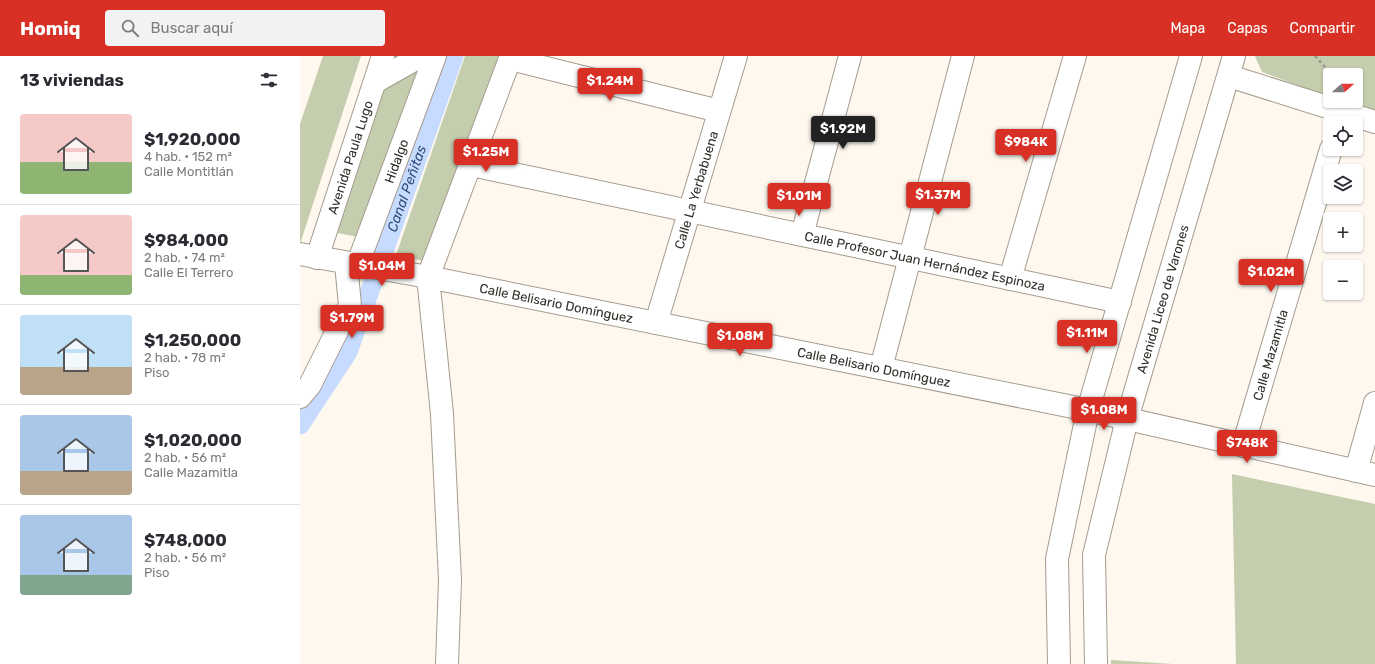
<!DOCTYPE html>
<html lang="es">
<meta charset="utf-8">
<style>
:root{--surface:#fff;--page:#f2f2f3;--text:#2b2b33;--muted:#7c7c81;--line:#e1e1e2;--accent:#d93025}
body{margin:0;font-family:Rubik,sans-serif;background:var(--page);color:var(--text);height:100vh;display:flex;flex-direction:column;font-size:15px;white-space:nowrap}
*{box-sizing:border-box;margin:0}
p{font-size:13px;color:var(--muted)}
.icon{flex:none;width:22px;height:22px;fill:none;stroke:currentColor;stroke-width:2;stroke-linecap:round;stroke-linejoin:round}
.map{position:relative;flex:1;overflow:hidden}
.drawer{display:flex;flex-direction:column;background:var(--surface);width:300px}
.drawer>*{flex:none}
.needle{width:26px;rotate:70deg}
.tools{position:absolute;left:1023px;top:12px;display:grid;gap:8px}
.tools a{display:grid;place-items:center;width:40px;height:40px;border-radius:4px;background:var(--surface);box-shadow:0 1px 3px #0004;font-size:20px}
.price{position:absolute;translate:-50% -34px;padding:0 9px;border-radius:4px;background:var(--accent);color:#fff;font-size:13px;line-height:26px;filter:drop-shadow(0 1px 2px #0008)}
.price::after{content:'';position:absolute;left:50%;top:24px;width:12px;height:9px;margin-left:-6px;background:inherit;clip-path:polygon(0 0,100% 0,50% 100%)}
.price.current{background:#222;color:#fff}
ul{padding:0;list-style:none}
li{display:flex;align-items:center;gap:12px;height:100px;padding:0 20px}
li+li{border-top:1px solid var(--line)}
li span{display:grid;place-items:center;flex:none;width:112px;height:80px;border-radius:4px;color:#555}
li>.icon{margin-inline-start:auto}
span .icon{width:48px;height:48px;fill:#fffc;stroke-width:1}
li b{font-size:17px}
h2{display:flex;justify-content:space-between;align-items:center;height:48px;padding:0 20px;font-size:17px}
header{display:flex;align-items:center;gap:24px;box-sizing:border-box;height:56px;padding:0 20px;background:var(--accent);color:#fff}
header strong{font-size:19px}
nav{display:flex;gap:22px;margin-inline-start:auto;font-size:14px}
.search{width:280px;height:36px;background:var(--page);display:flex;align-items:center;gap:10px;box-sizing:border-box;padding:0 14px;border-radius:4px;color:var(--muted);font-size:15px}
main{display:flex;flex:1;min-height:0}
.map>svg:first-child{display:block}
.green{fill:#c4cdad}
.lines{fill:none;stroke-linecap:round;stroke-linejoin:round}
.canal{stroke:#c6dbff;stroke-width:19}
.minor-casing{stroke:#a59c8e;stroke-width:24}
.path{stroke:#9d9890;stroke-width:2.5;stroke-dasharray:3 3;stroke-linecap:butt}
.minor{stroke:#fff;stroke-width:22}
.labels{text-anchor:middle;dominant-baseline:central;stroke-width:3.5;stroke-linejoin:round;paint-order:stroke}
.street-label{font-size:13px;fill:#312d28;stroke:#fff}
.water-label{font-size:14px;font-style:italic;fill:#324c7b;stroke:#fff}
</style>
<header>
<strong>Homiq</strong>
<div class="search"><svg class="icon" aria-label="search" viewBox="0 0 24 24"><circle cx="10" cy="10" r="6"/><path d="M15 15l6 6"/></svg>Buscar aquí</div>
<nav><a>Mapa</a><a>Capas</a><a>Compartir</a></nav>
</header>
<main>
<section class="drawer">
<h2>13 viviendas<svg class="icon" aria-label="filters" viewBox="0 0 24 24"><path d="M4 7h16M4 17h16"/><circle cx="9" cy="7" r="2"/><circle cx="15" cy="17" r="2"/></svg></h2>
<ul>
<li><span style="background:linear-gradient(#f6c9c9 60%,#8fb573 0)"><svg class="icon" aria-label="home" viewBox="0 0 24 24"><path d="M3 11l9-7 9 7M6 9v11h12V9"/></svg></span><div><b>$1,920,000</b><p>4 hab. · 152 m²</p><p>Calle Montitlán</p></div></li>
<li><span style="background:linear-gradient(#f6c9c9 75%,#8fb573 0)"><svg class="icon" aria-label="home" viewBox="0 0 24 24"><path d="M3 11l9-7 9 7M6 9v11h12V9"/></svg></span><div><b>$984,000</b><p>2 hab. · 74 m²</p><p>Calle El Terrero</p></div></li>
<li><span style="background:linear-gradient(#bfe0f5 65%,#b9a48a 0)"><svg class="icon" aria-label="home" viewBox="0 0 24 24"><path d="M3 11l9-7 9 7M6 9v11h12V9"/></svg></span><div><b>$1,250,000</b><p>2 hab. · 78 m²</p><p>Piso</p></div></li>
<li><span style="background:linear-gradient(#a9c7e8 70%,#b9a48a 0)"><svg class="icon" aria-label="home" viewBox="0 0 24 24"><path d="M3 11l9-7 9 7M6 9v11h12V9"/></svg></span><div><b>$1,020,000</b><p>2 hab. · 56 m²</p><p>Calle Mazamitla</p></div></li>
<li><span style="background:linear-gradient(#a9c7e8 75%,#7fa58c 0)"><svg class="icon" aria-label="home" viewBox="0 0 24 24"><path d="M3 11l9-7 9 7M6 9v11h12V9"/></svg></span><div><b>$748,000</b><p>2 hab. · 56 m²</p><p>Piso</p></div></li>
</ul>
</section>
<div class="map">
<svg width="1075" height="608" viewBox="0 0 1075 608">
<rect width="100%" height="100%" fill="#fef8ef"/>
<g class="green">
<polygon points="23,0 61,0 0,188 0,68"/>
<polygon points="91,0 127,0 64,182 32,176"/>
<polygon points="165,0 207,0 124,205 96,199"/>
<polygon points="955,0 1075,0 1075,55 1042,45 1056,45 1056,19 1030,19 1030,41 962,16"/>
<polygon points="932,418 1075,448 1075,608 936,608"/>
<polygon points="811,604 873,608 811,608"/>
</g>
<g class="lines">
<path class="canal" id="s1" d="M0,369L48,296L154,0"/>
<g class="minor-casing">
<g id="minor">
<polyline points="210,3 419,55"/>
<polyline points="929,20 1075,66"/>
<polyline points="75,26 121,0"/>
<path id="s2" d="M171,109L820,246"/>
<polyline points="502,179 550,0"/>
<path id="s3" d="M0,198L128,221L788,354L1075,419"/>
<path id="s4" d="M17,202L83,0"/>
<path id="s5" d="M57,210L135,0"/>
<polyline points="710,223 775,0"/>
<path id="s6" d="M356,267L436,0"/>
<polyline points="581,312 663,0"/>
<polyline points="0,341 10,329 50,249 46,208"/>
<path id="s7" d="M943,390L1031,93"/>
<polyline points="1056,415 1075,347"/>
<polyline points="147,608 150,524 142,358 128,221 211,0"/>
<polyline points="759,608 757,503 788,354 891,0"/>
<path id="s8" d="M796,608L794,499L827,363L934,0"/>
</g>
</g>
<polyline class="path" points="1015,0 1025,11 1030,31"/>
<use href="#minor" class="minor"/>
</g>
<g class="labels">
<g class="street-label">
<text stroke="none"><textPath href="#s4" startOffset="106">Avenida Paula Lugo</textPath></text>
<text stroke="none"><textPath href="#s5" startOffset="112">Hidalgo</textPath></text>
<text stroke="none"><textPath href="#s6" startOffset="139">Calle La Yerbabuena</textPath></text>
<text stroke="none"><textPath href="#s2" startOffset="464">Calle Profesor Juan Hernández Espinoza</textPath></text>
<text stroke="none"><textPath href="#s8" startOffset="374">Avenida Liceo de Varones</textPath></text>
<text stroke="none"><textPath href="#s3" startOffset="261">Calle Belisario Domínguez</textPath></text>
<text stroke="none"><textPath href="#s7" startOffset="95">Calle Mazamitla</textPath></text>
<text stroke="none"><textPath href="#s3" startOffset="585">Calle Belisario Domínguez</textPath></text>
</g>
<g class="water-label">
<text stroke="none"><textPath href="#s1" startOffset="261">Canal Peñitas</textPath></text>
</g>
</g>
</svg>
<div class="tools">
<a><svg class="needle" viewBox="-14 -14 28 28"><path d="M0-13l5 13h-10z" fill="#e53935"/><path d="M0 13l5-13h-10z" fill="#7c7c81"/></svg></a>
<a><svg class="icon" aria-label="locate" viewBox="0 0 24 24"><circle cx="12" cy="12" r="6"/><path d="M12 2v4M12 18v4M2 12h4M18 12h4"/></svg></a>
<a><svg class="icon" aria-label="layers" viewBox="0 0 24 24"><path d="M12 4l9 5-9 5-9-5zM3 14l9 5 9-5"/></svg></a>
<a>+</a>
<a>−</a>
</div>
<b class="price" style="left:310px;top:46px">$1.24M</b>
<b class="price current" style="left:543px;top:94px">$1.92M</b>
<b class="price" style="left:726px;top:107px">$984K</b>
<b class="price" style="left:186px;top:117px">$1.25M</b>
<b class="price" style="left:638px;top:160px">$1.37M</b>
<b class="price" style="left:499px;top:161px">$1.01M</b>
<b class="price" style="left:82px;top:231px">$1.04M</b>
<b class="price" style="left:971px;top:237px">$1.02M</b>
<b class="price" style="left:52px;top:283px">$1.79M</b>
<b class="price" style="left:787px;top:298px">$1.11M</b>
<b class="price" style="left:440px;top:301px">$1.08M</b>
<b class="price" style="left:804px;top:375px">$1.08M</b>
<b class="price" style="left:947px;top:408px">$748K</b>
</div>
</main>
